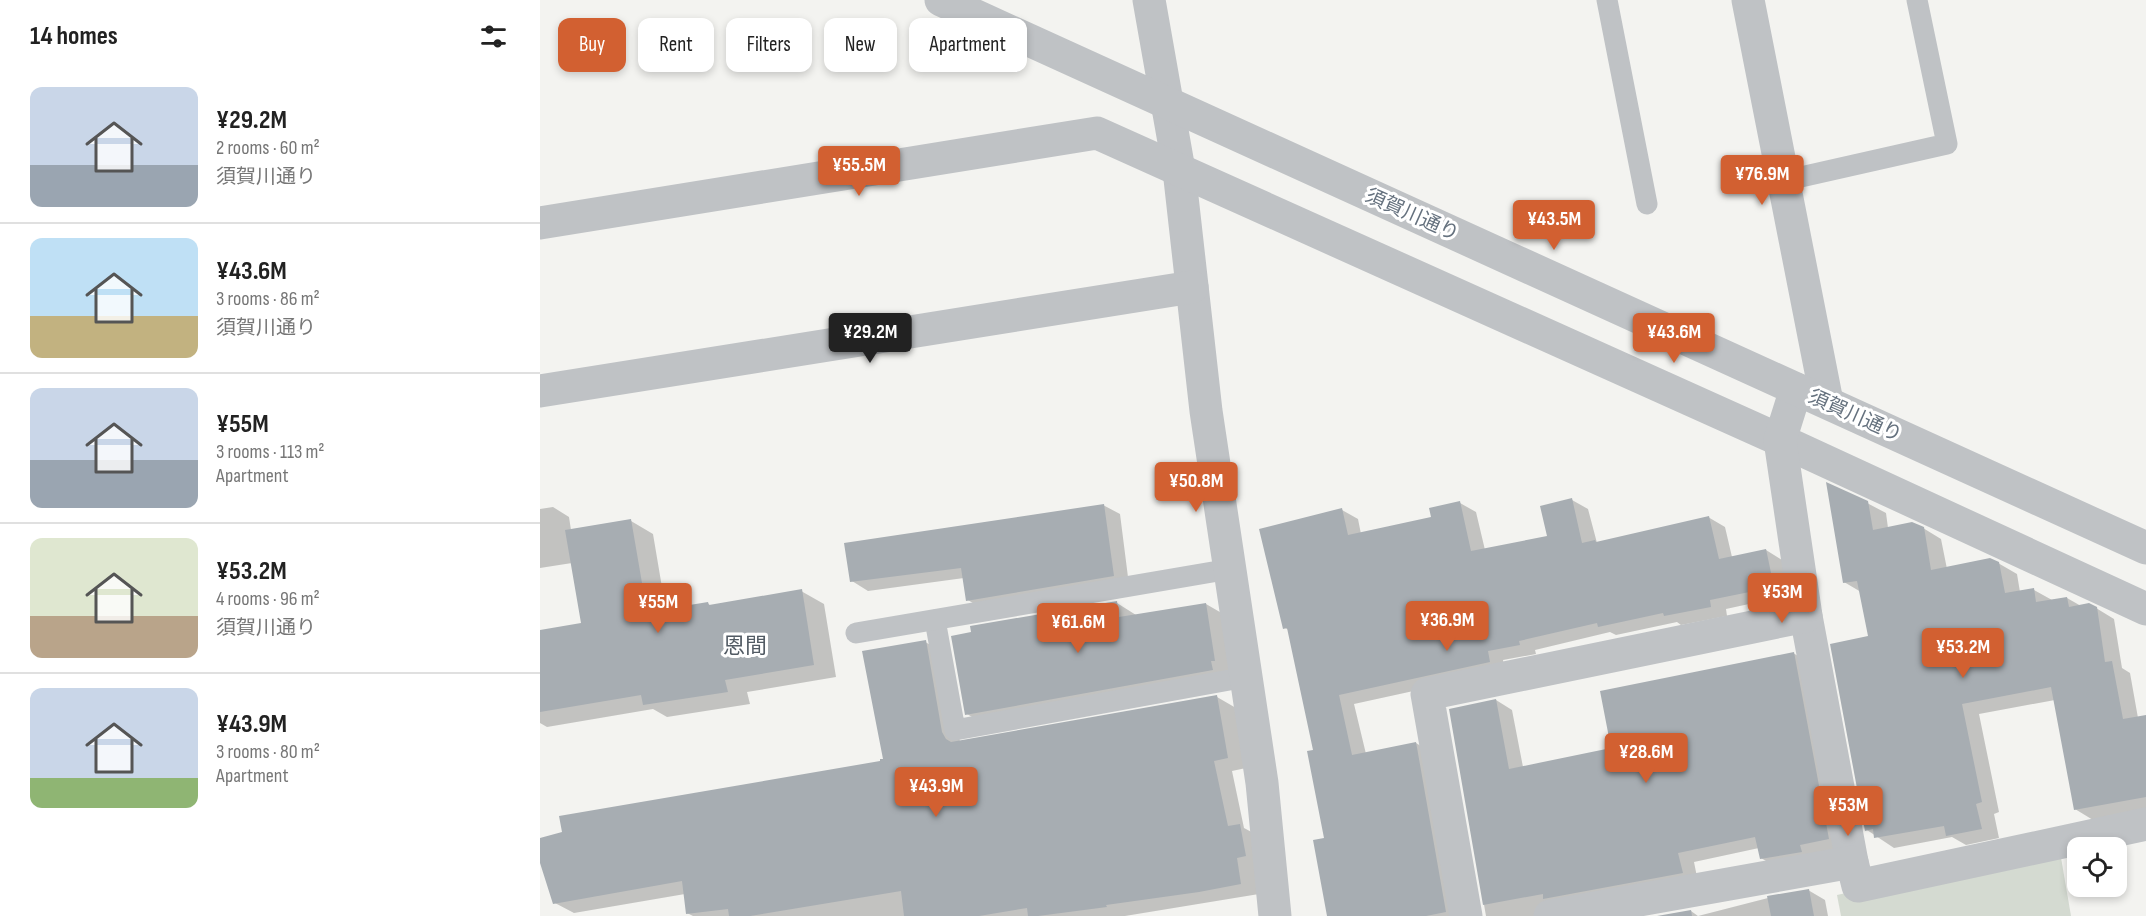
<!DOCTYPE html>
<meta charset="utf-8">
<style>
:root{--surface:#fff;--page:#f6f6f6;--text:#222;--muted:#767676;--line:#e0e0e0;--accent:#d26031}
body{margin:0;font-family:"Sofia Sans Condensed","Noto Sans JP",sans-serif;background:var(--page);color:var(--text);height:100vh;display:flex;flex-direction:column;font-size:22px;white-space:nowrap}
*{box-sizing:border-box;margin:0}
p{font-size:20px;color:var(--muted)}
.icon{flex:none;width:33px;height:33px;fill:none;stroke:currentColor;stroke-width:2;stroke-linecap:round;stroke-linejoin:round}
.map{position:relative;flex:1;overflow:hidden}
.drawer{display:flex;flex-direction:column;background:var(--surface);width:540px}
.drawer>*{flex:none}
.guide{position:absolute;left:18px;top:18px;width:570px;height:54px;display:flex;gap:12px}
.tools{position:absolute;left:1527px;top:837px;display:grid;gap:12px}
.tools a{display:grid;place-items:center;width:60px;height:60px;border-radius:12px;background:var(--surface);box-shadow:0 3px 9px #0003;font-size:30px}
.price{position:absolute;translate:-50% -51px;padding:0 14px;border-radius:6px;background:var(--accent);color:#fff;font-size:20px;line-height:39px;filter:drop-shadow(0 2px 3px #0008)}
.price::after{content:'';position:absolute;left:50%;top:36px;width:18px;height:14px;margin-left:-9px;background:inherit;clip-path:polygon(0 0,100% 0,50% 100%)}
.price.current{background:#222;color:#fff}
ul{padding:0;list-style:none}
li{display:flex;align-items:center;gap:18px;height:150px;padding:0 30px}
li+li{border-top:2px solid var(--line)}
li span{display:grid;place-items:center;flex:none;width:168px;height:120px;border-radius:12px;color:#555}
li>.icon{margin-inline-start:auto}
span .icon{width:72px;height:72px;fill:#fffc;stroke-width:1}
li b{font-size:26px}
h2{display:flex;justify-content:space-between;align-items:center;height:72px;padding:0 30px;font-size:26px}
.chip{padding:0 21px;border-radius:12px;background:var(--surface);box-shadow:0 3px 9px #0003;font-size:21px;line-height:54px}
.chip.current{background:var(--accent);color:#fff}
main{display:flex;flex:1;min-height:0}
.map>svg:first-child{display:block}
.green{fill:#d4dad1}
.shadow{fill:#0003}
.building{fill:#a7adb2}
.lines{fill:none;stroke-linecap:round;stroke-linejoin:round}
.service{stroke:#bfc2c5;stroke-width:21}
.minor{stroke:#bfc2c5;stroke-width:33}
.tertiary{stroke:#bfc2c5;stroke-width:33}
.labels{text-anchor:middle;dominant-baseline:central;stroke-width:6;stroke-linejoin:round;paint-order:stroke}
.street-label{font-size:20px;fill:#65717e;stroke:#fff}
.quarter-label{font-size:22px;fill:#525b64;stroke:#fff}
</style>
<main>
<section class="drawer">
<h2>14 homes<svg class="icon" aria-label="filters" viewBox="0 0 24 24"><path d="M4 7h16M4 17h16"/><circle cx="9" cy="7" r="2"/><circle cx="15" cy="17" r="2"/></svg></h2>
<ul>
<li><span style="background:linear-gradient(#c9d6e8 65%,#9aa5b1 0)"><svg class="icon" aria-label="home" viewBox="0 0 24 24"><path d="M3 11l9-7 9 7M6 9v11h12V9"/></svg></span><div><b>¥29.2M</b><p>2 rooms · 60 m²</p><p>須賀川通り</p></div></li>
<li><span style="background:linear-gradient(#bfe0f5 65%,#c2b280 0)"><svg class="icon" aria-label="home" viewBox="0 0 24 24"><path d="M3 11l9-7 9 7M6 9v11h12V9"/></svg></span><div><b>¥43.6M</b><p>3 rooms · 86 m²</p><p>須賀川通り</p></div></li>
<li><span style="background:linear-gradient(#c9d6e8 60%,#9aa5b1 0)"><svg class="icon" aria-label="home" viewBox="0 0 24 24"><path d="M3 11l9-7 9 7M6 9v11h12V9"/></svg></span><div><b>¥55M</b><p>3 rooms · 113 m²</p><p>Apartment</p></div></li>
<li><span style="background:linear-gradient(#dfe7d0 65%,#b9a48a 0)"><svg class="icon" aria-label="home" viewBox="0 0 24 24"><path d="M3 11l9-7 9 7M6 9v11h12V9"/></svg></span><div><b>¥53.2M</b><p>4 rooms · 96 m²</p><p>須賀川通り</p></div></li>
<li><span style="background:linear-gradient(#c9d6e8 75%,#8fb573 0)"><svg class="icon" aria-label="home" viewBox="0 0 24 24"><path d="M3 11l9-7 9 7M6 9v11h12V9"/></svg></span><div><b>¥43.9M</b><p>3 rooms · 80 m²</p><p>Apartment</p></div></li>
</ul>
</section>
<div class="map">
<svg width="1606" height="916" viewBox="0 0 1606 916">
<rect width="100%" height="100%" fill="#f3f3f0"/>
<polygon class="green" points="1519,846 1531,916 1301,916 1297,895"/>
<g class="shadow">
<polygon points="1032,500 1048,509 1057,543 1168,517 1185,527 1192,557 1226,550 1242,560 1250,595 1186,609 1187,616 1141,625 1137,622 1076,635 1070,632 995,650 996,654 963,660 965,671 814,704 826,754 876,743 892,753 921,916 798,916 785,839 775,751 749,630 745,628 802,510 818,519 821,534 893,518 920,503 936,512 945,550 1009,537"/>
<polygon points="1327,503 1346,513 1348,528 1383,528 1401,539 1407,569 1458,563 1477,574 1480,592 1494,590 1512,600 1527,598 1541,606 1556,608 1574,619 1582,668 1590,673 1598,718 1606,717 1606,811 1553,820 1535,809 1515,700 1439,714 1459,812 1454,814 1459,838 1426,845 1412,837 1354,848 1327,830 1330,638 1321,592 1304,582"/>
<polygon points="563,505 580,514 589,585 444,610 428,600 424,578 328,591 312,581"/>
<polygon points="13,507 29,517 31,530 91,521 113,534 126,611 168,604 172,606 261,591 284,604 296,677 207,692 210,704 127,717 113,709 7,727 0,723 0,632 42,625 32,563 0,568 0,509"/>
<polygon points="577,603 596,615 666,604 685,615 694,671 446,725 427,714"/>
<polygon points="385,642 404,652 420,742 677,697 696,708 706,768 692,771 704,828 719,836 719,894 585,916 153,916 147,913 145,894 34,913 15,903 0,849 0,840 342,762"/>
<polygon points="1253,653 1270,663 1304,848 1238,868 1221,858 1219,848 1154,862 1158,882 1011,916 946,916 910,710 956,700 972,710 983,767 1073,749"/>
<polygon points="1268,890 1285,900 1288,916 1125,916 1151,911 1158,916 1228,898"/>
</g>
<g class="building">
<polygon points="1286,482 1328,501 1333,530 1372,522 1384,527 1391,570 1450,558 1459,562 1465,593 1494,588 1496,602 1527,597 1529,607 1549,603 1557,607 1565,662 1572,661 1583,719 1606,715 1606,797 1534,810 1511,687 1422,704 1442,802 1436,804 1442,829 1406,836 1404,826 1334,838 1333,829 1325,831 1290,644 1328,636 1317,581 1303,583"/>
<polygon points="1032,498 1042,543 1055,540 1056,542 1169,516 1179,559 1226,549 1234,587 1170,600 1171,607 1124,616 1123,613 1058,627 1057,623 979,641 980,645 948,651 950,662 799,695 812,755 876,742 906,912 886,916 787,916 773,840 784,838 767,751 773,750 747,628 743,629 719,529 802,508 808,535 891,517 889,508 920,501 931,551 1007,536 1000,506"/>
<polygon points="564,504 574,576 426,601 421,568 310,582 304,543"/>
<polygon points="91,519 107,612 168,602 169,605 262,589 274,665 185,680 188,692 103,705 101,695 0,712 0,630 41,623 25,530"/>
<polygon points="577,601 579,617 666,603 675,661 671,661 673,670 425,715 411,636 431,632 430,626"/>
<polygon points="386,640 402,732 406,739 411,742 677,695 688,758 674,761 688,826 700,824 706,856 697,858 701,884 659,892 566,905 567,907 498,916 488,916 487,908 439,916 364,916 361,891 210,916 189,916 188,909 146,914 142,881 13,904 0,863 0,838 22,832 19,816 340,761 340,759 343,759 322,651"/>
<polygon points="1254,652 1289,839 1260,845 1262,852 1220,859 1215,837 1138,853 1143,873 1003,899 1003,894 943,905 909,709 956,699 969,769 1071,748 1060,691"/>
<polygon points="1269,889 1274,916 1231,916 1227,896"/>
<polygon points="1151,910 1152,916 1117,916"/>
</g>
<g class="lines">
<g class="service">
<polyline points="1067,0 1107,204"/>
<polyline points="1243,181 1407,144 1377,0"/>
<polyline points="395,620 415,730 706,677"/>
<polyline points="316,633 690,569"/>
</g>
<g class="minor">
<polyline points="609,0 639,170 666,411 722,783 735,916"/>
<polyline points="1208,0 1287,402"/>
<polyline points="0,223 557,133 1240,440 1606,609"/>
<polyline points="1256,389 1240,440 1266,616 1312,862"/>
<polyline points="0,391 652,287"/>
<polyline points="926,916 887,694 1266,616"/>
<polyline points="1010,916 1312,862 1318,886 1606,824"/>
</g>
<polyline class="tertiary" points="401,0 1606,548"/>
</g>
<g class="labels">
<g class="street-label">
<text transform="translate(872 215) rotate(24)">須賀川通り</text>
<text transform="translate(1315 416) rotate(24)">須賀川通り</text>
</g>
<g class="quarter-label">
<text x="205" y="646">恩間</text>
</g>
</g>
</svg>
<div class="tools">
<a><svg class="icon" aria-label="locate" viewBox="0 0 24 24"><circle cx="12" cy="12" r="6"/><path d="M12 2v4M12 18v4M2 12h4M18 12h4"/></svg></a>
</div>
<b class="price" style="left:319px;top:197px">¥55.5M</b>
<b class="price" style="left:1222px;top:206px">¥76.9M</b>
<b class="price" style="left:1014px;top:251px">¥43.5M</b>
<b class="price current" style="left:330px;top:364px">¥29.2M</b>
<b class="price" style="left:1134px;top:364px">¥43.6M</b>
<b class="price" style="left:656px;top:513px">¥50.8M</b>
<b class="price" style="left:1242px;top:624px">¥53M</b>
<b class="price" style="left:118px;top:634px">¥55M</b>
<b class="price" style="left:907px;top:652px">¥36.9M</b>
<b class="price" style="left:538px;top:654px">¥61.6M</b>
<b class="price" style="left:1423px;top:679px">¥53.2M</b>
<b class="price" style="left:1106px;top:784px">¥28.6M</b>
<b class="price" style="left:396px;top:818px">¥43.9M</b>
<b class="price" style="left:1308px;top:837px">¥53M</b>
<div class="guide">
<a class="chip current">Buy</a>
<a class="chip">Rent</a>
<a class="chip">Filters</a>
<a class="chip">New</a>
<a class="chip">Apartment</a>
</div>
</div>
</main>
